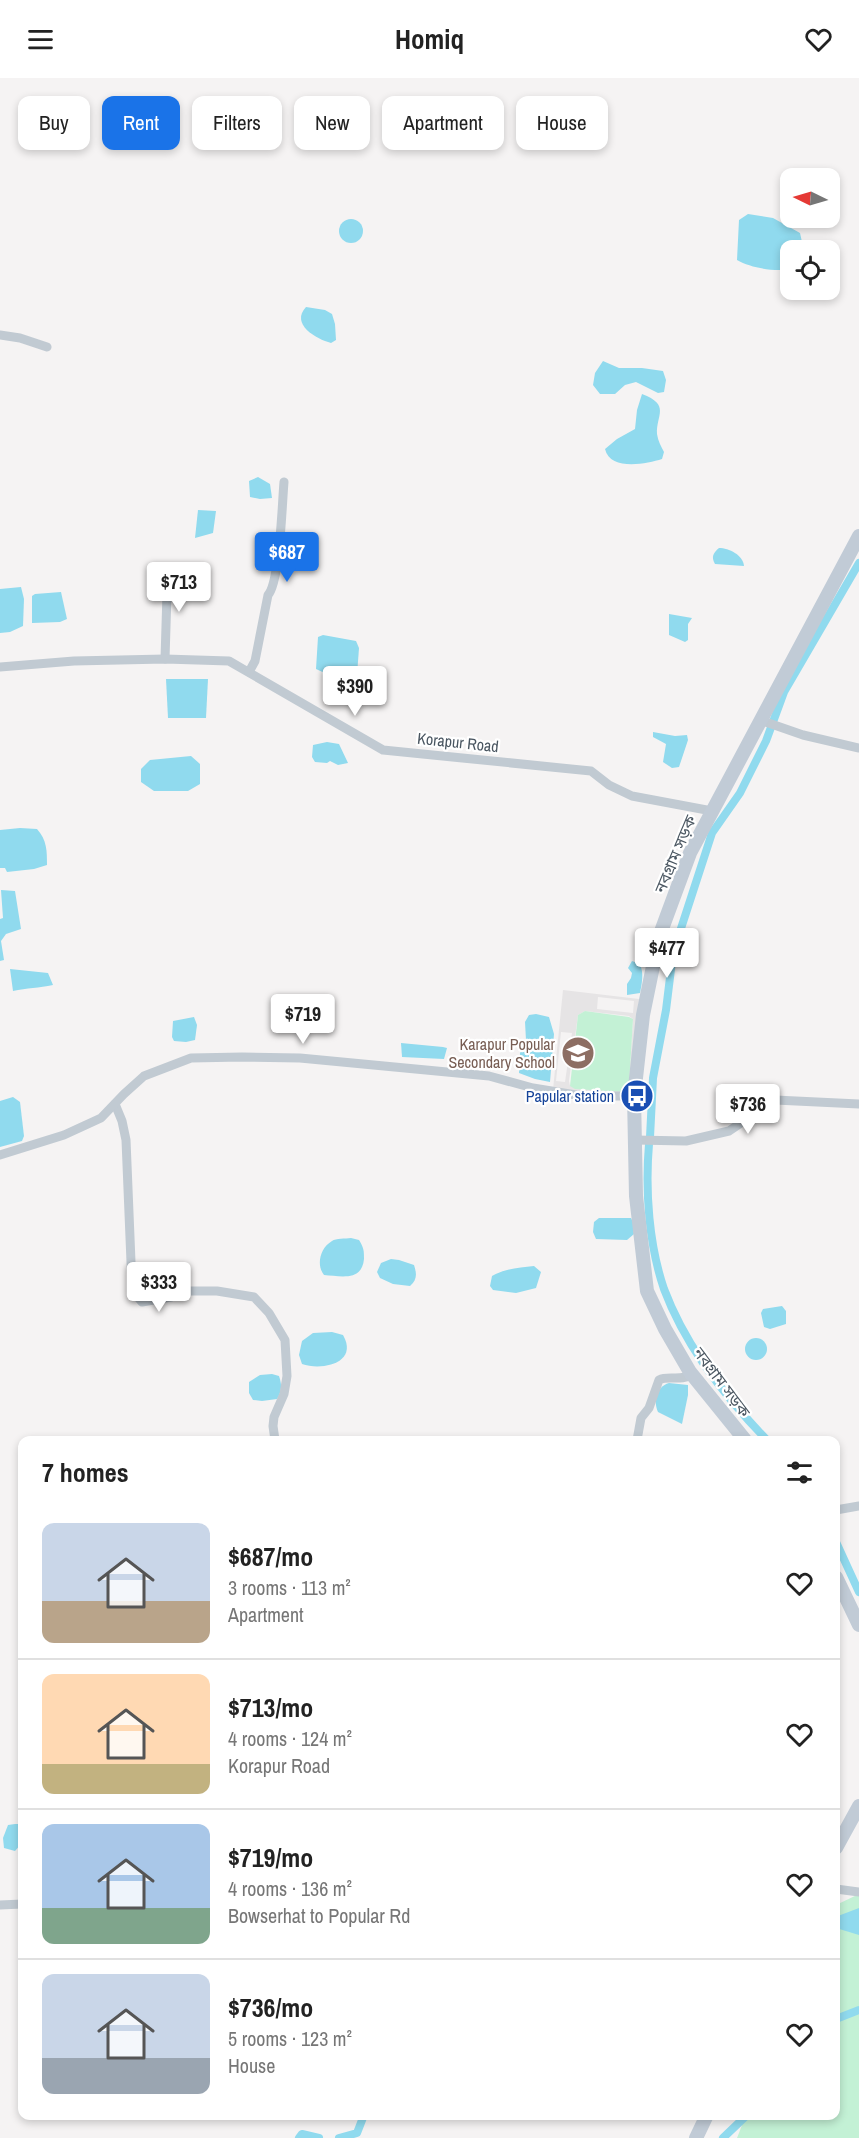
<!DOCTYPE html>
<meta charset="utf-8">
<style>
:root{--surface:#fff;--page:#f6f6f6;--text:#222;--muted:#767676;--line:#e0e0e0;--accent:#1a73e8}
body{margin:0;font-family:"Archivo Narrow","Noto Sans Bengali",sans-serif;background:var(--page);color:var(--text);height:100vh;display:flex;flex-direction:column;font-size:22px;white-space:nowrap}
*{box-sizing:border-box;margin:0}
p{font-size:20px;color:var(--muted)}
.icon{flex:none;width:33px;height:33px;fill:none;stroke:currentColor;stroke-width:2;stroke-linecap:round;stroke-linejoin:round}
.map{position:relative;flex:1;overflow:hidden}
.panel{position:absolute;left:18px;top:1358px;width:822px;height:684px;display:flex;flex-direction:column;background:var(--surface);border-radius:12px;box-shadow:0 3px 9px #0003}
.panel>*{flex:none}
.hud{position:absolute;left:18px;top:18px;width:824px;height:54px;display:flex;gap:12px}
.needle{width:39px;rotate:275deg}
.controls{position:absolute;left:780px;top:90px;display:grid;gap:12px}
.controls a{display:grid;place-items:center;width:60px;height:60px;border-radius:12px;background:var(--surface);box-shadow:0 3px 9px #0003;font-size:30px}
.price{position:absolute;translate:-50% -51px;padding:0 14px;border-radius:6px;background:#fff;color:#222;font-size:20px;line-height:39px;filter:drop-shadow(0 2px 3px #0008)}
.price::after{content:'';position:absolute;left:50%;top:36px;width:18px;height:14px;margin-left:-9px;background:inherit;clip-path:polygon(0 0,100% 0,50% 100%)}
.price.on{background:var(--accent);color:#fff}
ul{padding:0;list-style:none}
li{display:flex;align-items:center;gap:18px;height:150px;padding:0 24px}
li+li{border-top:2px solid var(--line)}
li span{display:grid;place-items:center;flex:none;width:168px;height:120px;border-radius:12px;color:#555}
li>.icon{margin-inline-start:auto}
span .icon{width:72px;height:72px;fill:#fffc;stroke-width:1}
li b{font-size:26px}
h2{display:flex;justify-content:space-between;align-items:center;height:72px;padding:0 24px;font-size:26px}
.pill{padding:0 21px;border-radius:12px;background:var(--surface);box-shadow:0 3px 9px #0003;font-size:21px;line-height:54px}
.pill.on{background:var(--accent);color:#fff}
header{display:flex;justify-content:space-between;align-items:center;height:78px;padding:0 24px;background:var(--surface);font-size:27px;font-weight:700}
.map>svg:first-child{display:block}
.education{fill:#e6e4e5;fill-rule:evenodd}
.green{fill:#c3f1d5}
.water{fill:#90daee}
.lines{fill:none;stroke-linecap:round;stroke-linejoin:round}
.canal{stroke:#90daee;stroke-width:8}
.minor{stroke:#c1cad2;stroke-width:9}
.secondary{stroke:#c1cbd6;stroke-width:14}
.labels{text-anchor:middle;dominant-baseline:central;stroke-width:4.5;stroke-linejoin:round;paint-order:stroke}
.street-label{font-size:16px;fill:#4a5661;stroke:#fff}
.education-label{font-size:16px;fill:#785e54;stroke:#fff;text-anchor:end}
.transit-label{font-size:16px;fill:#164399;stroke:#fff;text-anchor:end}
</style>
<header><svg class="icon" aria-label="menu" viewBox="0 0 24 24"><path d="M4 6h16M4 12h16M4 18h16"/></svg>Homiq<svg class="icon" aria-label="heart" viewBox="0 0 24 24"><path d="M12 20l-8-8c-3-5 5-10 8-4 3-6 11-1 8 4z"/></svg></header>
<div class="map">
<svg width="859" height="2060" viewBox="0 0 859 2060">
<rect width="100%" height="100%" fill="#f5f3f3"/>
<path class="education" d="M563,912L639,921L630,1016L553,1012ZM598,919L634,923L633,935L597,931ZM585,933L629,938L633,941L629,1008H570L569,1003L578,937ZM561,954L572,955L565,1004L556,1003Z"/>
<g class="green">
<polygon points="585,933 629,939 633,941 629,1008 625,1014 575,1011 570,1008 578,937"/>
<polygon points="859,1816 859,2060 737,2060 746,2037 836,2037 836,1827"/>
</g>
<g class="water">
<path d="M748,136L773,140L800,155L802,164L801,172H790V191C775,194 751,190 737,182L739,142Z"/>
<circle cx="351" cy="153" r="12"/>
<path d="M306,229L325,232L332,236L335,246L336,262L331,265C316,261 290,246 306,229Z"/>
<polygon points="603,283 619,290 642,290 663,293 666,302 664,314 658,315 636,304 625,307 615,316 600,316 593,307 595,295"/>
<path d="M642,316C671,327 656,337 657,356C658,363 661,368 664,374L662,381C646,386 610,393 605,371L617,361L635,351L637,332Z"/>
<polygon points="258,399 270,406 272,420 260,421 250,419 249,403"/>
<polygon points="198,432 216,433 213,455 195,460"/>
<path d="M719,470C729,470 743,477 744,488L715,486C711,479 713,475 719,470Z"/>
<polygon points="21,509 24,521 23,548 10,554 0,555 0,511"/>
<polygon points="61,514 67,541 60,544 32,545 32,518 35,516"/>
<polygon points="669,536 692,540 688,546 688,562 685,564 669,557"/>
<polygon points="323,557 356,563 359,570 357,597 329,597 316,591 318,559"/>
<polygon points="166,601 208,601 206,640 168,640"/>
<polygon points="653,654 675,658 687,657 688,662 679,689 672,690 663,684 666,666 653,659"/>
<polygon points="327,664 339,666 348,685 338,687 330,683 327,685 315,684 312,679 313,667"/>
<polygon points="191,678 200,686 200,706 188,713 154,713 141,704 141,691 150,682"/>
<path d="M20,750L37,751C47,762 47,773 47,787L34,791L7,794L5,790H0V752Z"/>
<polygon points="1,812 15,813 21,851 6,856 1,863 4,882 0,883 0,841 3,840"/>
<path d="M632,883L640,886C644,896 642,905 640,915L627,917V906L631,900L632,895L628,890Z"/>
<path d="M10,891L48,895L53,907C39,910 27,910 13,913Z"/>
<polygon points="536,936 549,939 554,956 550,1004 535,1001 519,995 520,975 525,968 526,962 525,944 529,937"/>
<polygon points="194,939 197,947 195,962 186,964 174,963 172,959 173,943"/>
<polygon points="401,965 443,969 447,970 444,981 402,979"/>
<polygon points="13,1019 20,1024 24,1058 22,1063 0,1069 0,1023"/>
<polygon points="599,1140 631,1140 633,1144 634,1156 627,1162 596,1161 593,1154 594,1144"/>
<path d="M351,1160L359,1162C364,1170 364,1173 364,1181C362,1204 340,1198 324,1197C316,1187 320,1170 332,1163C336,1160 345,1161 351,1160Z"/>
<path d="M391,1181L399,1182L414,1187C417,1196 417,1202 410,1208L393,1206L380,1200L377,1194L381,1185Z"/>
<path d="M534,1188L541,1194L536,1210L516,1215L493,1212L490,1208L492,1198C506,1190 519,1190 534,1188Z"/>
<polygon points="782,1228 786,1233 786,1246 770,1251 764,1249 761,1235 763,1231"/>
<path d="M332,1254L343,1257C359,1285 322,1293 302,1286L299,1277L302,1263L313,1255Z"/>
<circle cx="756" cy="1271" r="11"/>
<path d="M272,1296L279,1298C282,1307 282,1313 277,1321L262,1323L253,1322L249,1315V1304L260,1297Z"/>
<path d="M669,1305L688,1307V1317L682,1346L658,1334C653,1323 656,1309 669,1305Z"/>
<polygon points="15,1746 19,1746 22,1750 22,1765 15,1773 4,1770 3,1760 8,1747"/>
<polygon points="859,1830 859,1857 836,1850 838,1838"/>
</g>
<g class="lines">
<g class="canal">
<polyline points="650,1059 653,1000 666,932 673,875 712,755 740,715 766,663 784,614 859,485"/>
<path d="M649,1066C645,1113 649,1167 664,1211C685,1267 726,1320 767,1362"/>
<polyline points="836,1464 859,1514"/>
<polyline points="836,1941 859,1932"/>
<polyline points="299,2060 302,2056 319,2060"/>
<polyline points="339,2060 357,2055 364,2037"/>
<polyline points="723,2060 747,2037"/>
</g>
<g class="minor">
<polyline points="0,257 20,260 47,269"/>
<polyline points="156,506 167,515 165,581"/>
<polyline points="0,589 74,583 165,581 229,583 383,672 591,693 609,707 632,718 712,733"/>
<path d="M249,594L255,583L268,517C280,504 282,426 284,404"/>
<polyline points="760,642 803,657 859,670"/>
<polyline points="115,1026 122,1043 126,1062 132,1208 136,1217 142,1224 171,1219 187,1213 217,1213 254,1219 269,1235 285,1262 287,1298 284,1316 274,1339 273,1348 275,1362"/>
<polyline points="635,1062 686,1063 729,1053 775,1022 859,1026"/>
<polyline points="0,1077 64,1057 101,1040 124,1016 144,998 191,980 242,979 300,980 489,998 533,1010 582,1018 634,1018"/>
<path d="M637,1362L641,1340L649,1330L659,1302C669,1297 681,1304 692,1296"/>
<polyline points="836,1432 859,1428"/>
<polyline points="836,1811 859,1814"/>
<polyline points="0,1827 22,1826"/>
</g>
<g class="secondary">
<polyline points="745,1362 690,1294 665,1251 647,1213 636,1118 634,1018 643,937 659,859 690,775 859,458"/>
<polyline points="836,1499 859,1547"/>
<polyline points="836,1770 859,1728"/>
<polyline points="696,2060 707,2037"/>
</g>
</g>
<defs>
<g id="school-disc" transform="scale(1.725)"><circle r="9.5" fill="#8d6e63" stroke="#fff"/><path d="M0-5L7-2L0 1L-7-2ZM-4 1L0 2.5L4 1V4Q0 6-4 4Z" fill="#fff"/></g>
<g id="bus-disc" transform="scale(1.725)"><circle r="9.5" fill="#1a4fb4" stroke="#fff"/><path d="M-5-6H5V4H4V6H2V4H-2V6H-4V4H-5ZM-3.5-4V0h7V-4ZM-3.5 1.2v1.5H-2V1.2ZM2 1.2v1.5H3.5V1.2Z" fill="#fff"/></g>
</defs>
<g fill-rule="evenodd">
<use href="#school-disc" x="578" y="975"/>
<use href="#bus-disc" x="637" y="1018"/>
</g>
<g class="labels">
<g class="street-label">
<text transform="translate(458 664) rotate(6)">Korapur Road</text>
<text transform="translate(675 776) rotate(-67)">নবগ্রাম সড়ক</text>
<text transform="translate(722 1304) rotate(53)">নবগ্রাম সড়ক</text>
</g>
<g class="education-label">
<text x="555" y="966">Karapur Popular<tspan x="555" dy="18">Secondary School</tspan></text>
</g>
<g class="transit-label">
<text x="614" y="1018">Papular station</text>
</g>
</g>
</svg>
<div class="controls">
<a><svg class="needle" viewBox="-14 -14 28 28"><path d="M0-13l5 13h-10z" fill="#e53935"/><path d="M0 13l5-13h-10z" fill="#767676"/></svg></a>
<a><svg class="icon" aria-label="locate" viewBox="0 0 24 24"><circle cx="12" cy="12" r="6"/><path d="M12 2v4M12 18v4M2 12h4M18 12h4"/></svg></a>
</div>
<b class="price on" style="left:287px;top:505px">$687</b>
<b class="price" style="left:179px;top:535px">$713</b>
<b class="price" style="left:355px;top:639px">$390</b>
<b class="price" style="left:667px;top:901px">$477</b>
<b class="price" style="left:303px;top:967px">$719</b>
<b class="price" style="left:748px;top:1057px">$736</b>
<b class="price" style="left:159px;top:1235px">$333</b>
<div class="hud">
<a class="pill">Buy</a>
<a class="pill on">Rent</a>
<a class="pill">Filters</a>
<a class="pill">New</a>
<a class="pill">Apartment</a>
<a class="pill">House</a>
</div>
<section class="panel">
<h2>7 homes<svg class="icon" aria-label="filters" viewBox="0 0 24 24"><path d="M4 7h16M4 17h16"/><circle cx="9" cy="7" r="2"/><circle cx="15" cy="17" r="2"/></svg></h2>
<ul>
<li><span style="background:linear-gradient(#c9d6e8 65%,#b9a48a 0)"><svg class="icon" aria-label="home" viewBox="0 0 24 24"><path d="M3 11l9-7 9 7M6 9v11h12V9"/></svg></span><div><b>$687/mo</b><p>3 rooms · 113 m²</p><p>Apartment</p></div><svg class="icon" aria-label="heart" viewBox="0 0 24 24"><path d="M12 20l-8-8c-3-5 5-10 8-4 3-6 11-1 8 4z"/></svg></li>
<li><span style="background:linear-gradient(#ffd9b3 75%,#c2b280 0)"><svg class="icon" aria-label="home" viewBox="0 0 24 24"><path d="M3 11l9-7 9 7M6 9v11h12V9"/></svg></span><div><b>$713/mo</b><p>4 rooms · 124 m²</p><p>Korapur Road</p></div><svg class="icon" aria-label="heart" viewBox="0 0 24 24"><path d="M12 20l-8-8c-3-5 5-10 8-4 3-6 11-1 8 4z"/></svg></li>
<li><span style="background:linear-gradient(#a9c7e8 70%,#7fa58c 0)"><svg class="icon" aria-label="home" viewBox="0 0 24 24"><path d="M3 11l9-7 9 7M6 9v11h12V9"/></svg></span><div><b>$719/mo</b><p>4 rooms · 136 m²</p><p>Bowserhat to Popular Rd</p></div><svg class="icon" aria-label="heart" viewBox="0 0 24 24"><path d="M12 20l-8-8c-3-5 5-10 8-4 3-6 11-1 8 4z"/></svg></li>
<li><span style="background:linear-gradient(#c9d6e8 70%,#9aa5b1 0)"><svg class="icon" aria-label="home" viewBox="0 0 24 24"><path d="M3 11l9-7 9 7M6 9v11h12V9"/></svg></span><div><b>$736/mo</b><p>5 rooms · 123 m²</p><p>House</p></div><svg class="icon" aria-label="heart" viewBox="0 0 24 24"><path d="M12 20l-8-8c-3-5 5-10 8-4 3-6 11-1 8 4z"/></svg></li>
</ul>
</section>
</div>
